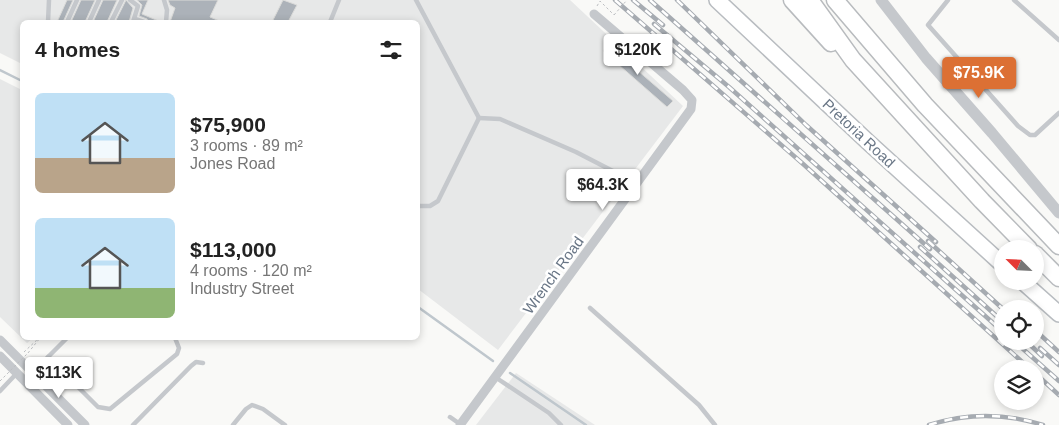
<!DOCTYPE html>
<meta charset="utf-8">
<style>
:root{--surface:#fff;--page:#f6f6f6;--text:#222;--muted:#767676;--accent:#dc7034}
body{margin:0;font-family:Arial,sans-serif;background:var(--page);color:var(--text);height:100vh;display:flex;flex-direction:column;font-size:19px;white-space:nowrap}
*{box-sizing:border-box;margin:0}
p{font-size:16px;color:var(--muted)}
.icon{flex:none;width:28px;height:28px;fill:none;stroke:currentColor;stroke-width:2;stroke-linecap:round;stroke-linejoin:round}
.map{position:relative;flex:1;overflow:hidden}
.side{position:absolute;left:20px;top:20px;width:400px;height:320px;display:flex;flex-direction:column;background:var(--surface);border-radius:8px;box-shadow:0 2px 8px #0003}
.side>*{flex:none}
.needle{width:32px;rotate:294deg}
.tools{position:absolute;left:994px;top:240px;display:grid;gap:10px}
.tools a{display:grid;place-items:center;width:50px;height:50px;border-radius:50%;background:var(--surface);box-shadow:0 2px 8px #0003;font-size:25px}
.price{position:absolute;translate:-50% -42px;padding:0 11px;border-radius:5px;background:#fff;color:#222;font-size:16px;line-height:32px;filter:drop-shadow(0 1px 2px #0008)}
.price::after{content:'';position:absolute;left:50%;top:30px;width:15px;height:11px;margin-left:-8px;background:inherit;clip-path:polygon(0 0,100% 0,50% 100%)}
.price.on{background:var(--accent);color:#fff}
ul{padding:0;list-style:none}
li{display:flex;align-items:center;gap:15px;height:125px;padding:0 15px}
li span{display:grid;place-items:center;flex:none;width:140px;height:100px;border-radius:8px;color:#555}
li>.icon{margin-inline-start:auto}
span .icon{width:60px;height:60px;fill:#fffc;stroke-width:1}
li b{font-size:21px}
h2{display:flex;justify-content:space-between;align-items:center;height:60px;padding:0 15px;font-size:21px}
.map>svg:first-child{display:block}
.built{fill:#e7e8e8}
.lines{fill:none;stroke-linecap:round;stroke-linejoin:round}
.stream{stroke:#bfc7cd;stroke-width:2.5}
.building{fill:#acb2b9;stroke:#dbdbd9}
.primary-casing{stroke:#b8bcc0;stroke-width:18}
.motorway-casing{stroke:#b8bbbe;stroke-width:19}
.path{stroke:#bdbfc2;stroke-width:1;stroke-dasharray:2.5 2.5;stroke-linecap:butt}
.service{stroke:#c5c8cc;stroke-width:4.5}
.minor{stroke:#c5c8cc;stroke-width:9}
.tertiary{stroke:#c5c8cc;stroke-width:11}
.primary{stroke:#fff;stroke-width:15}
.motorway{stroke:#fff;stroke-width:16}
.rail-casing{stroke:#a6abb1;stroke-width:4.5}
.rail{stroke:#fff;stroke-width:2.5;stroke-dasharray:8;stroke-linecap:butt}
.path-bridge{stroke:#bdbfc2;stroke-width:1;stroke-dasharray:2.5 2.5;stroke-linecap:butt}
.labels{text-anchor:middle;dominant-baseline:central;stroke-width:5;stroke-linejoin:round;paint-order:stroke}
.street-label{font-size:15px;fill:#697686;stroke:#fff}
</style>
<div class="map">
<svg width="1059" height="425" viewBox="0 0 1059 425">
<rect width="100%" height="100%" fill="#f9f9f7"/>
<g class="built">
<polygon points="0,0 570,0 683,106 498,350 418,289 418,22 22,22 22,64 0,53"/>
<polygon points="0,79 22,90 22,338 33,338 27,343 0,317"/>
<polygon points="516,373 595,425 476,425"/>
</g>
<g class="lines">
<g class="stream">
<polyline points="0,70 22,81"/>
<polyline points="418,307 493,361"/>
<polyline points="510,373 586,425"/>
</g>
</g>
<g class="building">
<polygon points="67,0 73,0 63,22 57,22"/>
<polygon points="81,0 95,0 85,22 71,22"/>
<polygon points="103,0 117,0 107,22 93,22"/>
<polygon points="126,0 133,8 129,22 115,22"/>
<polygon points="137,0 148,0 142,14 161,22 148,22 147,19 139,16 142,5"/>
<polygon points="168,0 218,0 210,17 222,22 170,22 175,8 170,5"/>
<polygon points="283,0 297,5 288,22 272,22"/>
<polygon points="608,45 673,101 667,107 603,51"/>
</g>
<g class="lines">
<g class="primary-casing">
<g id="primary">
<polyline points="717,0 868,142 1002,264"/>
<polyline points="1022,281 1059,314"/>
</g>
</g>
<g class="motorway-casing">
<g id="motorway">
<polyline points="792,0 831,43"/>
<polyline points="810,0 853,60 982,201 1029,249"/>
<polyline points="835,0 925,105 1059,246"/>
<polyline points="1035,254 1059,278"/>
</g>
</g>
<g class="path">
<polyline points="597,6 600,1 614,15"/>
<polyline points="24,352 39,338"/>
<polyline points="28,353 40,338"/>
</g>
<g class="service">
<polyline points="130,0 138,6 133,22"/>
<polyline points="164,0 167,10 166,22"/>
<polyline points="416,0 479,118"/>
<polyline points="948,0 928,25 1018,126 1030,135 1035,135 1059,113"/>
<polyline points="1014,0 1059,40"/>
<polyline points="135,19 144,22"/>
<polyline points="48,22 49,0"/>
<polyline points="67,22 77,0"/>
<polyline points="89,22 99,0"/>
<polyline points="111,22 122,0"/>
<polyline points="330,22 339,0"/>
<polyline points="479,118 500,119 576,152 638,184"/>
<polyline points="418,206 430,206 438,201 479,118"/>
<polyline points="590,308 699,405 715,425"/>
<polyline points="48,357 98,407 110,409 177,354 179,348 175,338"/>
<polyline points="495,377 549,413 561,425"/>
<polyline points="24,381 67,338"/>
<polyline points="0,391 17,373"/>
<polyline points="450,417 460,424"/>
<polyline points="133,425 191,366 196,362 203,363"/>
<polyline points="233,425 246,409 252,405 263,409 285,425"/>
</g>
<g class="minor">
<polyline points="0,340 85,425"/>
<polyline points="0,356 68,425"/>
<polyline points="460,425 691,109 692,100 683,90 594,14"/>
</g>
<polyline class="tertiary" points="881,0 926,58 992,133 1059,213"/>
<use href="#primary" class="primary"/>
<use href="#motorway" class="motorway"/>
<g class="rail-casing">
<g id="rail">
<polyline points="615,0 802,163 1030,369"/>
<polyline points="633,0 663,25"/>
<polyline points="650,0 930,249"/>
<polyline points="677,0 806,125 936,242"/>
<polyline points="654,24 729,87 1002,331"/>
<polyline points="928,241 1003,309"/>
<polyline points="920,247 1002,321"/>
<polyline points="1035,330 1059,352"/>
<polyline points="1014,341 1059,381"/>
<polyline points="1026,341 1042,356"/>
<polyline points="1040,348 1059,365"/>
<polyline points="1035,373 1059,395"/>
<path d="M929,425C966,413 1005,413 1043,425"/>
</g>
</g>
<use href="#rail" class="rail"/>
<g class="path-bridge">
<polyline points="614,15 627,0"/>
<polyline points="0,381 28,353"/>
</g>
</g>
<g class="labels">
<g class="street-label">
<text transform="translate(859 133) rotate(43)">Pretoria Road</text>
<text transform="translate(553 275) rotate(-54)">Wrench Road</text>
</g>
</g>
</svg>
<div class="tools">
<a><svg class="needle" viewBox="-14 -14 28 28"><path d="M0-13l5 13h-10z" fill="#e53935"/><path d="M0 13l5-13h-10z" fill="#767676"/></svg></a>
<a><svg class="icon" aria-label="locate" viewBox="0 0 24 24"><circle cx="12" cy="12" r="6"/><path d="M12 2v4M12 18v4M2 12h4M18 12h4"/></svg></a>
<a><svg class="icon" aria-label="layers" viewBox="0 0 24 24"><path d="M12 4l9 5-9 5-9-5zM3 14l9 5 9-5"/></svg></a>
</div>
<b class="price" style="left:638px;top:76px">$120K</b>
<b class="price on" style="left:979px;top:99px">$75.9K</b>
<b class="price" style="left:603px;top:211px">$64.3K</b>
<b class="price" style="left:59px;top:399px">$113K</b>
<section class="side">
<h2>4 homes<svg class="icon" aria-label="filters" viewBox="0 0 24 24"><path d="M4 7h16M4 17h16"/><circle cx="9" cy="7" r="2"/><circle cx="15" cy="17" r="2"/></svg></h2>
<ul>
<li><span style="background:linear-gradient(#bfe0f5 65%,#b9a48a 0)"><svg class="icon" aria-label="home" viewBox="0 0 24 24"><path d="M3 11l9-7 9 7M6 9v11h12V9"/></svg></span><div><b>$75,900</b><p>3 rooms · 89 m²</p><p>Jones Road</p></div></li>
<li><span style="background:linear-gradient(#bfe0f5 70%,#8fb573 0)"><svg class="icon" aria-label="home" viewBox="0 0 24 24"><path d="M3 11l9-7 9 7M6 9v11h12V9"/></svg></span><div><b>$113,000</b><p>4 rooms · 120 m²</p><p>Industry Street</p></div></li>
</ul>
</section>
</div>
